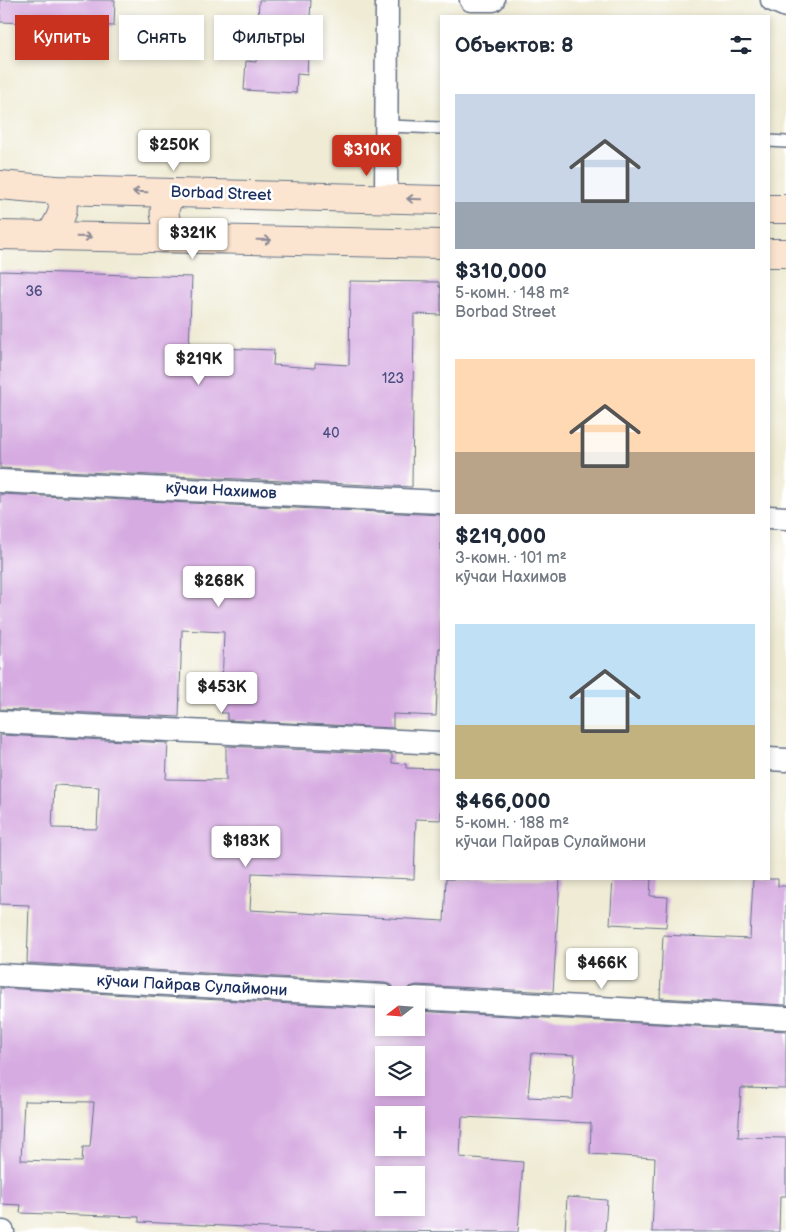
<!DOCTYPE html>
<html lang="ru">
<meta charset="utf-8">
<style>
:root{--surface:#fff;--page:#f2f2f3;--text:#1f2937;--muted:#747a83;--accent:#c8321e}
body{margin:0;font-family:"Balsamiq Sans",sans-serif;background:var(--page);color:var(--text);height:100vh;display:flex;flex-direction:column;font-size:19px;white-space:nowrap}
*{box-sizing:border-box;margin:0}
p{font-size:16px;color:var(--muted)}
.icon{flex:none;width:28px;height:28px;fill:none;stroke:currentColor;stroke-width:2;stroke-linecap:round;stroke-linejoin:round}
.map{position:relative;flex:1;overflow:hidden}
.panel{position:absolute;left:440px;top:15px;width:330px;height:865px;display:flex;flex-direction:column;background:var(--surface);border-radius:0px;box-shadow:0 2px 8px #0003}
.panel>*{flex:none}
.top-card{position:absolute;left:15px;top:15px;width:350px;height:45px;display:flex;gap:10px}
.needle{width:32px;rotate:253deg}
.controls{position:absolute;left:375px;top:986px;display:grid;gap:10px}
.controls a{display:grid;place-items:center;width:50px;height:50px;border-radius:0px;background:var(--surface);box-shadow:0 2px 8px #0003;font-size:25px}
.price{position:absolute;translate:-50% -42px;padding:0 11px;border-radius:5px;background:#fff;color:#222;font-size:16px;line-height:32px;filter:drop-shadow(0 1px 2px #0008)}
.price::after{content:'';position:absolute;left:50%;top:30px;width:15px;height:11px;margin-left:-8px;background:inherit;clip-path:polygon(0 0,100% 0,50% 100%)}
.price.active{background:var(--accent);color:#fff}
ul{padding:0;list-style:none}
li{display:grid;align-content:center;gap:10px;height:265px;padding:0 15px}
li span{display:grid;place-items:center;height:155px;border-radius:0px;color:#555}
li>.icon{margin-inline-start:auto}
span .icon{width:90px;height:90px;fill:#fffc;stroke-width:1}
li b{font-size:21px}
h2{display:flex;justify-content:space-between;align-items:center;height:60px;padding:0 15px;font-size:21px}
.pill{padding:0 18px;border-radius:0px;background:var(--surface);box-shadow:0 2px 8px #0003;font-size:18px;line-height:45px}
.pill.active{background:var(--accent);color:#fff}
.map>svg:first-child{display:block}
.building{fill:#d6abe1;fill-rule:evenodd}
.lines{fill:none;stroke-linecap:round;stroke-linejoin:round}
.service-casing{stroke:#657187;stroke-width:14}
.minor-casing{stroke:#657187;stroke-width:25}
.secondary-casing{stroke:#657187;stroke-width:30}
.service{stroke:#fff;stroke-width:11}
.minor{stroke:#fff;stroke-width:22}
.secondary{stroke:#fce5d0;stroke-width:28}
.oneway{stroke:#8c8a97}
.labels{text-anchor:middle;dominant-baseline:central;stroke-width:5;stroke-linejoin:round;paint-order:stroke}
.number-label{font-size:14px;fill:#4a4e7f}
.street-label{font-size:16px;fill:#1b2f5e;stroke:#fff}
</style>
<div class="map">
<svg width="786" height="1232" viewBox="0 0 786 1232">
<rect width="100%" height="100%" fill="#fff"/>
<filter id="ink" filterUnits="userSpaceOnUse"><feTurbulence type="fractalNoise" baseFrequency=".02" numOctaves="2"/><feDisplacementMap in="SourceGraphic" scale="10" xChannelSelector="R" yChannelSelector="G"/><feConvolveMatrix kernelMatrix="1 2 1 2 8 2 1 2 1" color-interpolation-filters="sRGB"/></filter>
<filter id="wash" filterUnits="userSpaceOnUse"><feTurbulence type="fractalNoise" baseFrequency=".0096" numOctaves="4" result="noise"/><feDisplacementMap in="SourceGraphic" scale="20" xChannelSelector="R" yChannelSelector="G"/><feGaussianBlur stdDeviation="1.12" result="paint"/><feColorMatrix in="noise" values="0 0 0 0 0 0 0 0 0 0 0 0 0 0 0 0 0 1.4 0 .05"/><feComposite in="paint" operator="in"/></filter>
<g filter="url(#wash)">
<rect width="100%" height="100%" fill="#efebd4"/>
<g id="blocks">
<g class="building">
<polygon points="0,0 115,0 114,26 0,22"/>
<polygon points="259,0 311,0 307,75 297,74 296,93 244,90 246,61 256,62"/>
<polygon points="0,271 192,277 189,347 274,350 273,365 315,368 315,363 349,365 350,281 439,282 439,287 441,287 441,315 414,314 412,487 0,468"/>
<polygon points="0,494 441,515 441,648 439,648 436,716 393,714 393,728 227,720 227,713 221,713 224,632 182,630 179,717 0,709"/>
<path d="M0,735L168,743L166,779L226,780V746L392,754V763L406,764V768L441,769V820L416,819L414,879L252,873L250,910L444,921L446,879H560L553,992L417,985L410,987L404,995H397L392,985L385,983L27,963L29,905L0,904ZM54,785L99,787L97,829L52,828Z"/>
<polygon points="613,879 651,879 650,896 668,897 666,927 610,924"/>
<polygon points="753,879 778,879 778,886 786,886 786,1005 660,998 663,935 750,939"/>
<path d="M0,988L384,1009V1028H416V1011L786,1031V1089L741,1088L738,1137L786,1138V1196H780L779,1232H652L655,1158L590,1154L591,1123L462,1117L460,1157L523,1162L518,1232L329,1231L139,1222V1217L20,1213L21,1205L0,1204ZM532,1053L575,1055L573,1099L528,1097ZM384,1055H416V1088H384ZM24,1101L94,1102L90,1147H83L82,1162L21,1160ZM384,1115H416V1148H384ZM384,1175H416V1208H384Z"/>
<polygon points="567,1197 607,1200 605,1232 565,1232"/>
</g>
</g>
</g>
<g filter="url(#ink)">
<use href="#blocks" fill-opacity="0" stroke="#657187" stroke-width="1"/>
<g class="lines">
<g class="service-casing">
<g id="service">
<polyline points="388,126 441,128"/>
<polyline points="769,141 786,142"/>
</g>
</g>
<g class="minor-casing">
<g id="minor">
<polyline points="471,0 493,0"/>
<polyline points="772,0 786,6"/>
<polyline points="386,198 387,0"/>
<polyline points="0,481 441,502"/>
<polyline points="769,517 786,518"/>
<polyline points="0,722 441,743"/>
<polyline points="769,759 786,760"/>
<polyline points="0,975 384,996"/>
<polyline points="416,998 786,1018"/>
<polyline points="0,1232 3,1232"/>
</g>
</g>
<g class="secondary-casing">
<g id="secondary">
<polyline points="0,185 56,190 441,200"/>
<path d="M173,193C159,209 165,221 173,238"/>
<polyline points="769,209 786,209"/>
<polyline points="0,235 441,244"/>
<path d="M50,237C60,217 70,209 56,190"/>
<polyline points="769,253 786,253"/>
</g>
</g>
<use href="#service" class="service"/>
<use href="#minor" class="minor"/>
<use href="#secondary" class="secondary"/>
</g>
<defs><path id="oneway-shaft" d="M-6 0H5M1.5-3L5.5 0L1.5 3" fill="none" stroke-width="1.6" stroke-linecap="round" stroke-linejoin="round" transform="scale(1.25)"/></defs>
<g class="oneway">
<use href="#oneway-shaft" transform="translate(140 192) rotate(-178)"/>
<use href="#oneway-shaft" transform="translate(414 199) rotate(-178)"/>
<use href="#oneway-shaft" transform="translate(84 237) rotate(1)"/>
<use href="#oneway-shaft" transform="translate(264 240) rotate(1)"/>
</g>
</g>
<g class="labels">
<g class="number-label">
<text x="34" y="291">36</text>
<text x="393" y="378">123</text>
<text x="331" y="433">40</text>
</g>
<g class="street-label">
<text transform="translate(221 194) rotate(2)">Borbad Street</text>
<text transform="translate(221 491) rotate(3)">кӯчаи Нахимов</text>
<text transform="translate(192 986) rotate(3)">кӯчаи Пайрав Сулаймони</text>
</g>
</g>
</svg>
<div class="controls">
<a><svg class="needle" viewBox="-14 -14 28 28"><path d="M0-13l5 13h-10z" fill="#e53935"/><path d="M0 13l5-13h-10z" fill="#747a83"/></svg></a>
<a><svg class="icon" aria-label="layers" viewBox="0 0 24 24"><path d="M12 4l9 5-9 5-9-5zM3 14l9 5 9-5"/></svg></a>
<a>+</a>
<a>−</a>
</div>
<b class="price" style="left:174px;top:172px">$250K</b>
<b class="price active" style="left:367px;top:177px">$310K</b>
<b class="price" style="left:193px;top:260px">$321K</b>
<b class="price" style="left:199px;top:386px">$219K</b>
<b class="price" style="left:219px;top:608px">$268K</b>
<b class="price" style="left:222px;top:714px">$453K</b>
<b class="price" style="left:246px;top:868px">$183K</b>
<b class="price" style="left:602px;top:990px">$466K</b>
<div class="top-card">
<a class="pill active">Купить</a>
<a class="pill">Снять</a>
<a class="pill">Фильтры</a>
</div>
<section class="panel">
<h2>Объектов: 8<svg class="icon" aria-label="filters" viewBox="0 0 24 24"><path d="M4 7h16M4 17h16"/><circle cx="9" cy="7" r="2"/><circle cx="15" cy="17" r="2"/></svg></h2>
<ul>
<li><span style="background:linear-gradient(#c9d6e8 70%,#9aa5b1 0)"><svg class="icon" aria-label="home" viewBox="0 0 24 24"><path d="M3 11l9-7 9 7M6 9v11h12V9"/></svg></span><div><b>$310,000</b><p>5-комн. · 148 m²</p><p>Borbad Street</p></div></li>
<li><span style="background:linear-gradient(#ffd9b3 60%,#b9a48a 0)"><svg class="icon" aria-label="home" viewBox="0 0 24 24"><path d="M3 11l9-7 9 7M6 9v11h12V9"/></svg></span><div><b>$219,000</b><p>3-комн. · 101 m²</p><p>кӯчаи Нахимов</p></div></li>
<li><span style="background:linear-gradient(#bfe0f5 65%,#c2b280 0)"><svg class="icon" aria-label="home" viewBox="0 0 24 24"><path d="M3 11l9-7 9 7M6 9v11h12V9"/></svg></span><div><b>$466,000</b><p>5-комн. · 188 m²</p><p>кӯчаи Пайрав Сулаймони</p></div></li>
</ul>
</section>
</div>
